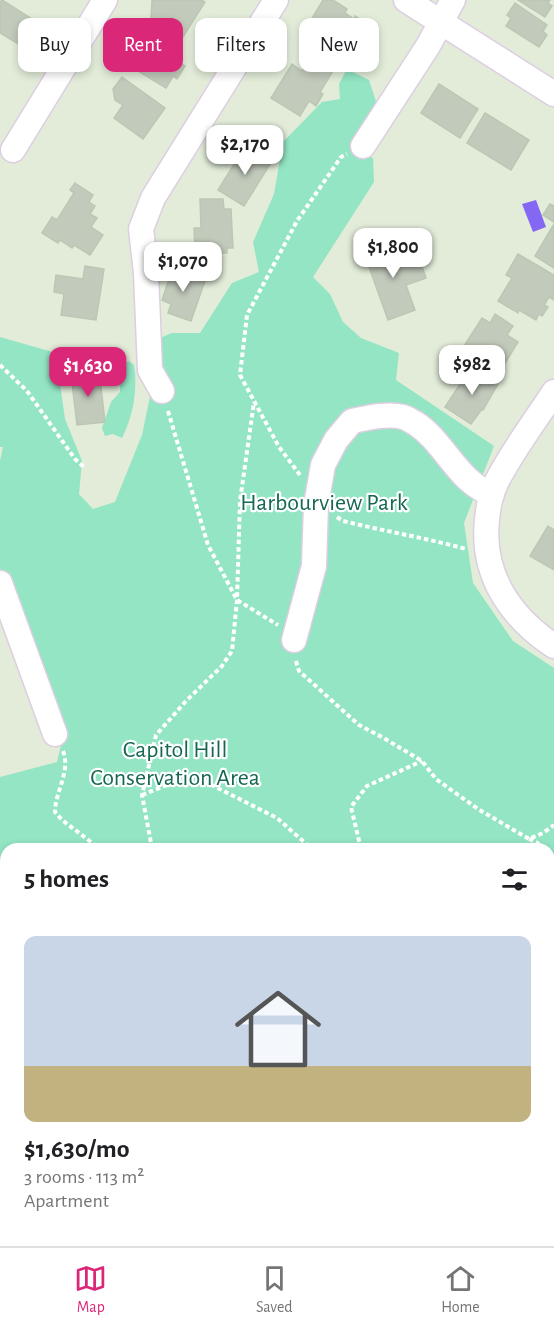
<!DOCTYPE html>
<meta charset="utf-8">
<style>
:root{--surface:#fff;--page:#f6f6f6;--text:#202124;--muted:#757577;--line:#e0e0e0;--accent:#db2777}
body{margin:0;font-family:"Alegreya Sans",sans-serif;background:var(--page);color:var(--text);height:100vh;display:flex;flex-direction:column;font-size:22px;white-space:nowrap}
*{box-sizing:border-box;margin:0}
p{font-size:20px;color:var(--muted)}
.icon{flex:none;width:33px;height:33px;fill:none;stroke:currentColor;stroke-width:2;stroke-linecap:round;stroke-linejoin:round}
.map{position:relative;flex:1;overflow:hidden}
.panel{position:absolute;left:0px;top:843px;width:555px;height:404px;display:flex;flex-direction:column;background:var(--surface);border-radius:18px 18px 0 0;box-shadow:0 3px 9px #0003}
.panel>*{flex:none}
.banner{position:absolute;left:18px;top:18px;width:519px;height:54px;display:flex;gap:12px}
.price{position:absolute;translate:-50% -51px;padding:0 14px;border-radius:12px;background:#fff;color:#222;font-size:20px;line-height:39px;filter:drop-shadow(0 2px 3px #0008)}
.price::after{content:'';position:absolute;left:50%;top:36px;width:18px;height:14px;margin-left:-9px;background:inherit;clip-path:polygon(0 0,100% 0,50% 100%)}
.price.current{background:var(--accent);color:#fff}
ul{padding:0;list-style:none}
li{display:grid;align-content:center;gap:12px;height:318px;padding:0 24px}
li span{display:grid;place-items:center;height:186px;border-radius:12px;color:#555}
li>.icon{margin-inline-start:auto}
span .icon{width:108px;height:108px;fill:#fffc;stroke-width:1}
li b{font-size:26px}
h2{display:flex;justify-content:space-between;align-items:center;height:72px;padding:0 24px;font-size:26px}
.chip{padding:0 21px;border-radius:12px;background:var(--surface);box-shadow:0 3px 9px #0003;font-size:21px;line-height:54px}
.chip.current{background:var(--accent);color:#fff}
.tab-bar{display:flex;justify-content:space-around;align-items:center;height:84px;border-top:2px solid var(--line);background:var(--surface);font-size:16px;color:var(--muted)}
.tab-bar a{display:grid;justify-items:center;gap:3px}
.tab-bar .current{color:var(--accent)}
.map>svg:first-child{display:block}
.green{fill:#93e5c4;fill-rule:evenodd}
.water{fill:#8467f3}
.building{fill:#c2cabc;stroke:#bbc7b3;stroke-width:1.5}
.lines{fill:none;stroke-linecap:round;stroke-linejoin:round}
.minor-casing{stroke:#ddcee2;stroke-width:27}
.path{stroke:#fff;stroke-width:4;stroke-dasharray:4.5 3;stroke-linecap:butt}
.minor{stroke:#fff;stroke-width:24}
.labels{text-anchor:middle;dominant-baseline:central;stroke-width:4.5;stroke-linejoin:round;paint-order:stroke}
.park-label{font-size:24px;fill:#166752;stroke:#fff}
</style>
<div class="map">
<svg width="554" height="1246" viewBox="0 0 554 1246">
<rect width="100%" height="100%" fill="#e2ecd9"/>
<g class="green">
<path d="M347,69L369,80L377,105L356,152L373,158L374,182L313,277L330,294L343,322L361,338L399,353L396,380L494,446L464,523L473,583L513,641L554,668V1246H0V777L57,762L64,733L0,601V461L3,447H0V337L63,355L59,377L65,419L82,461L79,494L93,509L115,502L142,435L152,387L145,344L172,333H200L232,283L259,272L253,242L274,194L283,142L322,102L340,99L339,84ZM6,849H549V1240H6Z"/>
<path d="M129,361L134,365C138,389 133,417 122,438L113,434L105,436L102,428L111,402L120,392L119,367Z"/>
</g>
<polygon class="water" points="536,200 546,227 533,232 522,204"/>
<g class="building">
<polygon points="2,0 32,19 27,27 30,29 20,45 0,33 0,2"/>
<polygon points="152,0 201,0 205,2 181,40 151,20"/>
<polygon points="323,0 333,0 347,9 345,13 354,19 355,16 369,25 345,64 311,42 319,25 311,20"/>
<polygon points="518,0 550,0 548,3 552,6 545,17"/>
<polygon points="515,3 547,25 543,31 547,35 539,47 506,26 511,18 507,15"/>
<polygon points="140,29 166,46 164,48 175,55 173,58 185,66 177,79 173,76 166,88 120,60"/>
<polygon points="313,52 336,66 320,92 323,94 316,106 309,101 300,116 271,98 292,64 302,71"/>
<polygon points="122,77 165,108 143,139 114,118 123,105 115,100 113,89"/>
<polygon points="439,84 478,109 460,138 421,113"/>
<polygon points="485,113 529,140 511,170 467,143"/>
<polygon points="246,145 272,161 244,206 218,190"/>
<polygon points="75,183 93,195 89,202 95,206 90,214 97,218 91,227 103,235 90,255 74,245 72,248 60,240 58,243 42,233 52,217 57,220 74,193 70,190"/>
<polygon points="200,199 223,199 224,209 231,209 233,248 227,248 227,253 214,253 214,250 195,250 194,228 201,228"/>
<polygon points="550,204 554,206 554,222 543,215"/>
<polygon points="554,224 554,268 535,256"/>
<polygon points="387,241 395,263 418,255 426,278 406,285 415,310 388,320 363,250"/>
<polygon points="518,254 554,275 554,300 549,297 544,305 548,307 542,316 539,314 536,320 519,310 518,313 498,301 512,278 506,275"/>
<polygon points="85,266 104,269 96,320 61,315 64,294 54,292 56,275 83,279"/>
<polygon points="173,267 206,278 191,321 168,313 171,304 162,300"/>
<polygon points="495,314 513,326 507,335 518,342 501,370 464,346 482,318 490,323"/>
<polygon points="471,367 498,384 483,410 482,409 471,424 445,407"/>
<polygon points="99,370 105,422 77,425 71,374"/>
<polygon points="548,526 554,530 554,570 530,556"/>
</g>
<g class="lines">
<g class="minor-casing">
<g id="minor">
<polyline points="406,0 554,94"/>
<polyline points="363,146 428,46 453,0"/>
<polyline points="13,150 105,0"/>
<polyline points="162,391 150,370 146,273 141,229 153,198 276,0"/>
<path d="M554,392C535,421 513,450 497,481C491,493 488,507 487,520C481,574 510,617 554,646"/>
<polyline points="0,583 55,734"/>
<path d="M294,640L314,566L316,505L323,465L336,440L352,421C367,418 387,413 403,417C407,418 411,421 415,423C445,442 457,482 492,494"/>
</g>
</g>
<g class="path">
<polyline points="0,365 27,391 75,459 85,468"/>
<polyline points="168,411 208,545 237,600 278,625"/>
<polyline points="300,475 279,447 240,375 247,315 297,221 341,157 347,154"/>
<path d="M337,517L343,521C384,531 426,538 466,549"/>
<polyline points="296,661 299,671 359,725 382,737 422,761 436,779 454,792 478,809 529,839 543,833 554,825"/>
<path d="M63,751C71,771 55,792 55,812L62,820L95,845L96,849"/>
<polyline points="142,795 192,775 277,818 312,849"/>
<polyline points="529,839 538,843 538,849"/>
<polyline points="149,849 151,843 142,795 156,735 186,701 222,666 232,651 237,600 240,501 254,402"/>
<polyline points="361,849 351,807 367,786 422,761"/>
<polyline points="549,933 554,952"/>
<polyline points="0,956 6,970"/>
<polyline points="0,1163 6,1170"/>
<polyline points="549,1199 554,1203"/>
<polyline points="79,1240 88,1246"/>
<polyline points="159,1240 164,1246"/>
<polyline points="266,1240 273,1246"/>
<polyline points="112,1246 114,1240"/>
</g>
<use href="#minor" class="minor"/>
</g>
<g class="labels">
<g class="park-label">
<text x="324" y="503">Harbourview Park</text>
<text x="175" y="750">Capitol Hill<tspan x="175" dy="28">Conservation Area</tspan></text>
</g>
</g>
</svg>
<b class="price" style="left:245px;top:176px">$2,170</b>
<b class="price" style="left:393px;top:279px">$1,800</b>
<b class="price" style="left:183px;top:293px">$1,070</b>
<b class="price" style="left:472px;top:396px">$982</b>
<b class="price current" style="left:88px;top:398px">$1,630</b>
<div class="banner">
<a class="chip">Buy</a>
<a class="chip current">Rent</a>
<a class="chip">Filters</a>
<a class="chip">New</a>
</div>
<section class="panel">
<h2>5 homes<svg class="icon" aria-label="filters" viewBox="0 0 24 24"><path d="M4 7h16M4 17h16"/><circle cx="9" cy="7" r="2"/><circle cx="15" cy="17" r="2"/></svg></h2>
<ul>
<li><span style="background:linear-gradient(#c9d6e8 70%,#c2b280 0)"><svg class="icon" aria-label="home" viewBox="0 0 24 24"><path d="M3 11l9-7 9 7M6 9v11h12V9"/></svg></span><div><b>$1,630/mo</b><p>3 rooms · 113 m²</p><p>Apartment</p></div></li>
</ul>
</section>
</div>
<nav class="tab-bar">
<a class="current"><svg class="icon" aria-label="map" viewBox="0 0 24 24"><path d="M3 6l6-2 6 2 6-2v14l-6 2-6-2-6 2zM9 4v14M15 6v14"/></svg>Map</a>
<a><svg class="icon" aria-label="saved" viewBox="0 0 24 24"><path d="M7 4h10v16l-5-4-5 4z"/></svg>Saved</a>
<a><svg class="icon" aria-label="home" viewBox="0 0 24 24"><path d="M3 11l9-7 9 7M6 9v11h12V9"/></svg>Home</a>
</nav>
